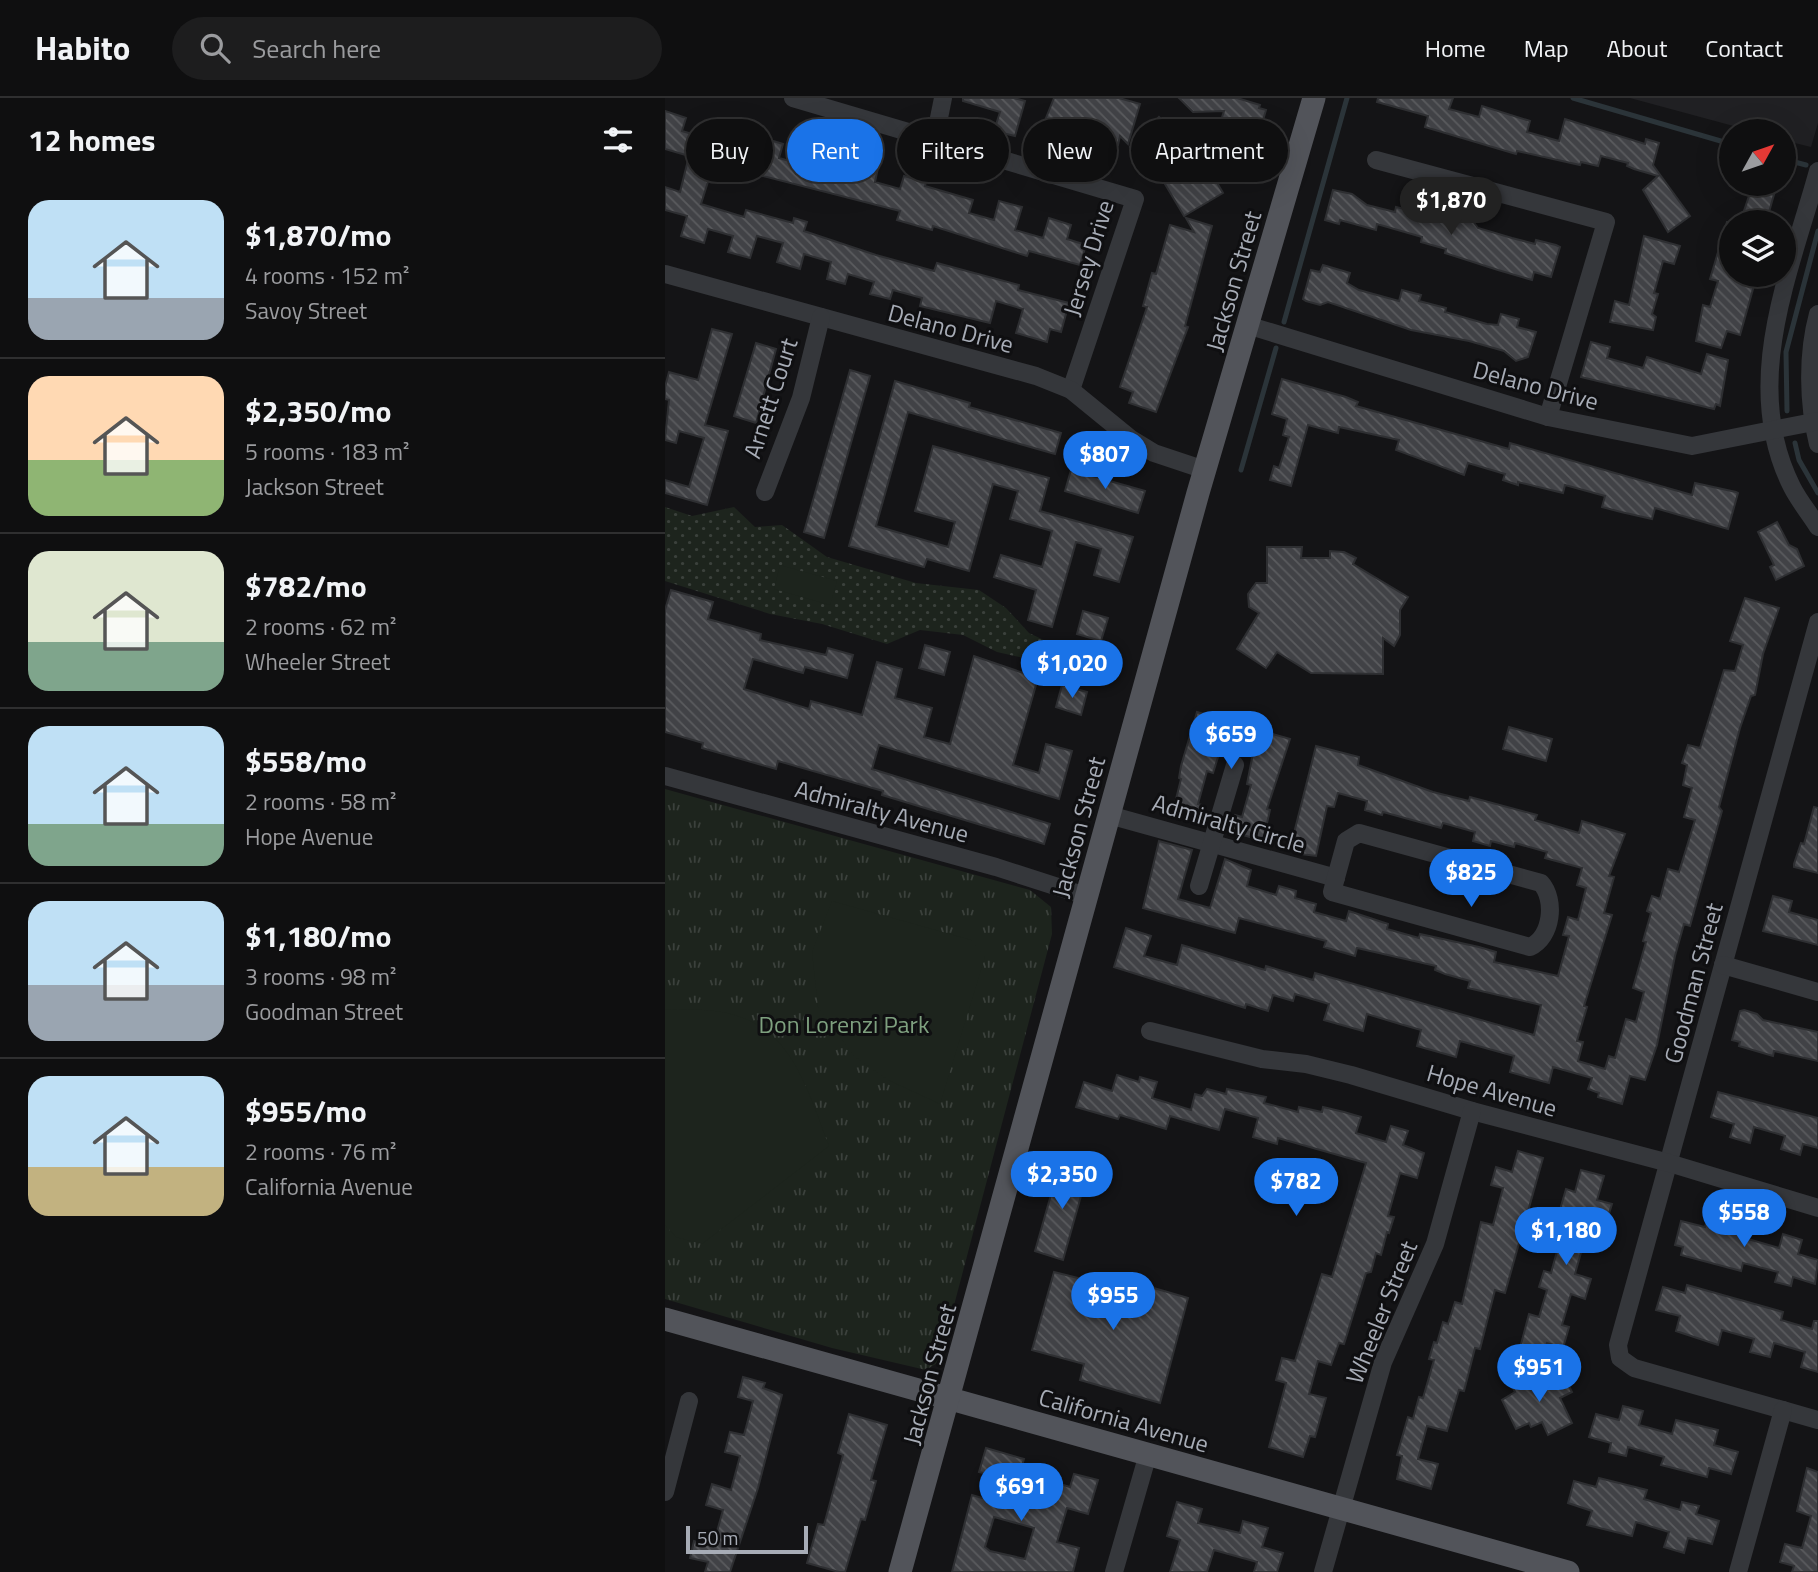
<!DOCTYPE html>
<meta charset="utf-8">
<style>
:root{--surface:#0f0f10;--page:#1d1d1e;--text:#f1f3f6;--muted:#9b9c9f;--line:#2f2f30;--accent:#1a73e8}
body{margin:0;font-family:"Titillium Web",sans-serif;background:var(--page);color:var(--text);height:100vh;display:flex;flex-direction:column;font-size:26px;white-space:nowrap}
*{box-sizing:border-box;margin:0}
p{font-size:23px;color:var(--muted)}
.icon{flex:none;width:38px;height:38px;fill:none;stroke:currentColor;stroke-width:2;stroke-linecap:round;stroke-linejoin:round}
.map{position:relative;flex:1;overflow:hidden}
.details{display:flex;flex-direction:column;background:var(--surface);width:665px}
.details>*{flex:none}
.banner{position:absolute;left:21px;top:21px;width:665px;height:63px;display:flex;gap:14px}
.needle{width:46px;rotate:50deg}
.buttons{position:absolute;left:1054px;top:21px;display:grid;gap:14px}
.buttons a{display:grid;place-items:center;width:77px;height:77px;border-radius:50%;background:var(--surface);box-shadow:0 7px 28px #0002,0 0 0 2px var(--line);font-size:35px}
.scale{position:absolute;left:21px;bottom:18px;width:122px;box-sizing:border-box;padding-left:7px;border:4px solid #a7acb6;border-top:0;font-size:19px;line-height:24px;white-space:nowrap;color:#a7acb6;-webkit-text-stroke:5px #0f0f11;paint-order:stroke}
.price{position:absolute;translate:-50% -60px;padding:0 16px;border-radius:24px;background:var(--accent);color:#fff;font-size:23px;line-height:46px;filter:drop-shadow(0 2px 4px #0008)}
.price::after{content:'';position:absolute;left:50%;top:42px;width:21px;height:16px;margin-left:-10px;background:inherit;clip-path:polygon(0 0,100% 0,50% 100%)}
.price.current{background:#222;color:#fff}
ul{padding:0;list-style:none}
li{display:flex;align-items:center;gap:21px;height:175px;padding:0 28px}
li+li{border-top:2px solid var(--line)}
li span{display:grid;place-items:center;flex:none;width:196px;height:140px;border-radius:21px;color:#555}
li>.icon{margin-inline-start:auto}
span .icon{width:84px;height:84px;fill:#fffc;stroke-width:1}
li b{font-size:30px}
h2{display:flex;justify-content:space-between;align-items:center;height:84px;padding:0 28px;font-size:30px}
.chip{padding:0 24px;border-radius:32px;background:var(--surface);box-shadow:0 7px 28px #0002,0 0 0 2px var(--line);font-size:24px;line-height:63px}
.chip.current{background:var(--accent);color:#fff}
header{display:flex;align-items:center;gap:42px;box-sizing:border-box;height:98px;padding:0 35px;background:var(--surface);border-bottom:2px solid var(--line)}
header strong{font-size:33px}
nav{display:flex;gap:38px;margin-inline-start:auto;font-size:24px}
.search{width:490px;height:63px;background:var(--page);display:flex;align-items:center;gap:18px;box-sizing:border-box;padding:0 24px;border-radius:38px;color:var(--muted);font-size:26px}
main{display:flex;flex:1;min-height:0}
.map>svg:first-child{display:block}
.built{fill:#202023}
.grass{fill:url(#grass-dots)}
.park{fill:url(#park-tufts)}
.pitch{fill:#1d241d}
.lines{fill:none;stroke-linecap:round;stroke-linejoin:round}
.stream{stroke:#2b3439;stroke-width:5}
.building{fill:url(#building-back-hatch);stroke:#2e2f32;stroke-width:2;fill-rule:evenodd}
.minor{stroke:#35373b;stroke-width:18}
.major{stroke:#52545a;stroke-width:23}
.labels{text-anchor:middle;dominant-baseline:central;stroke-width:6;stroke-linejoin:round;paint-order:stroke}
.street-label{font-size:24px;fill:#a7acb6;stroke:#0f0f11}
.park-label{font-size:24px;fill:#7ea07f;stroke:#0f0f11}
</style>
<header>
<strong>Habito</strong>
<div class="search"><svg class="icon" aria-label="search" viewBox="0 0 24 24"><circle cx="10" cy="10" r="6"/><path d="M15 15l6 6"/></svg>Search here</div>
<nav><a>Home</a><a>Map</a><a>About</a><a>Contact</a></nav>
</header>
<main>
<section class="details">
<h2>12 homes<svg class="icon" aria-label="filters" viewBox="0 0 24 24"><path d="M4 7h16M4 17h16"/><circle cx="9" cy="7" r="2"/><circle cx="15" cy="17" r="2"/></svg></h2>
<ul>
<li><span style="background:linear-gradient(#bfe0f5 70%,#9aa5b1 0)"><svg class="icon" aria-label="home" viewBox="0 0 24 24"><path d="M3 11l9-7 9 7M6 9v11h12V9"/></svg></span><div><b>$1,870/mo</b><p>4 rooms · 152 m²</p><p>Savoy Street</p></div></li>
<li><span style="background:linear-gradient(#ffd9b3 60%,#8fb573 0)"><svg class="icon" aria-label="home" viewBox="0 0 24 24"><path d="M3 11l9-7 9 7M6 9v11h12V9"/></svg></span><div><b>$2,350/mo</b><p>5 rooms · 183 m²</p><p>Jackson Street</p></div></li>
<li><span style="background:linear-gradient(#dfe7d0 65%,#7fa58c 0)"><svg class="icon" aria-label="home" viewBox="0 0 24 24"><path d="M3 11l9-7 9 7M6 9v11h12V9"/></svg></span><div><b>$782/mo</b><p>2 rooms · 62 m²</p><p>Wheeler Street</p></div></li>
<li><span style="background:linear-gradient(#bfe0f5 70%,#7fa58c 0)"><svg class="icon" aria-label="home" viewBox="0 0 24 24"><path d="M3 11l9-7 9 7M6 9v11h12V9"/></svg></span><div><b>$558/mo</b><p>2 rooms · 58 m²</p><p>Hope Avenue</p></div></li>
<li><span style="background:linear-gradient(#bfe0f5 60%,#9aa5b1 0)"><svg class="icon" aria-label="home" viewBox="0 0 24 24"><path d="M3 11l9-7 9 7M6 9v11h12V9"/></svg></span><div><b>$1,180/mo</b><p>3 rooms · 98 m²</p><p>Goodman Street</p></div></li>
<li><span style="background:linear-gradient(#bfe0f5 65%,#c2b280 0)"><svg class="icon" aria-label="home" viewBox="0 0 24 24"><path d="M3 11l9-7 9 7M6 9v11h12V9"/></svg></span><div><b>$955/mo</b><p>2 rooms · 76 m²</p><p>California Avenue</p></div></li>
</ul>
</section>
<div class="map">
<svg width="1153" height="1474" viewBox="0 0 1153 1474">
<defs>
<pattern id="grass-dots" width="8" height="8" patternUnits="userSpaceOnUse" patternTransform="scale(1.75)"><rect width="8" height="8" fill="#1d241d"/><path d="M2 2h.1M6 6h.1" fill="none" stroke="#3b413c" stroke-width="1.8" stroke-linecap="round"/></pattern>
<pattern id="park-tufts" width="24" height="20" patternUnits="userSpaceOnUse" patternTransform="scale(1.75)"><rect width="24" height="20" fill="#1d241d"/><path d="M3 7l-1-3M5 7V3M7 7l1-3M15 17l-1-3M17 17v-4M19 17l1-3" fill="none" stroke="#3b413c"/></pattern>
<pattern id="building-back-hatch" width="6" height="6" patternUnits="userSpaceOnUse" patternTransform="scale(1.75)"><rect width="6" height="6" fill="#414246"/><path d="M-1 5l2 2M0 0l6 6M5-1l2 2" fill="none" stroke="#5a5b5e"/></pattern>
</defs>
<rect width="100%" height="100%" fill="#141416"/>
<polygon class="built" points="965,0 1153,0 1153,25 1146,49 1118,42 1118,33 1087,33"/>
<polygon class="grass" points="0,409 27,418 69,409 90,429 117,427 162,459 251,485 314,492 341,510 364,535 404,554 450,553 442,588 417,573 332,554 298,537 255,532 222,546 157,526 105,516 0,483"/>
<polygon class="park" points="0,691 365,792 386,809 387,836 278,1249 272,1265 261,1272 167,1250 0,1201"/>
<g class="pitch">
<polygon points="115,467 172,483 165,507 109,491"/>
<polygon points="167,803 306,842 320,859 275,1006 223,982 189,958 153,909 147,854"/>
<path d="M0,912C12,910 26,912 38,912C123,916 138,980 164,1048L37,1146L11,1139L0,1127Z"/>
</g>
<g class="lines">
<g class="stream">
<polyline points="908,0 1066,46"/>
<polyline points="1118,61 1141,67"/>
<polyline points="619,224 682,0"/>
<polyline points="1122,313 1121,254 1153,133"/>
<polyline points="1130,345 1134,362 1153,395"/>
<polyline points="576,372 611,250"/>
</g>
</g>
<g class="building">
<polygon points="298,0 349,0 360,3 350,38 329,33 335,14 298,3"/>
<polygon points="389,0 454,0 475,6 463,46 455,38 453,47 408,34 407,39 377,30"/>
<polygon points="514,0 572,0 595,7 594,10 601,12 594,36 578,45 556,38 558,30 554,29 559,13 528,14"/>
<polygon points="713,0 788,0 784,11 814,19 817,8 865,23 862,34 894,43 900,21 980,46 981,41 994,45 988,67 1025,118 1003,134 978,92 993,78 969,71 962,68 963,65 936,58 933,68 916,64 915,67 852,53 851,56 760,29 763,18 712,4"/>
<polygon points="0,13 21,20 17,33 44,41 49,24 71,30 65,53 90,60 95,39 118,46 114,60 139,67 143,51 166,57 162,71 187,78 192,63 213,70 210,84 235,91 239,78 261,84 260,88 308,102 304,115 329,122 334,103 357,109 350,132 378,140 384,120 406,127 402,141 421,147 415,167 364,153 362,158 268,128 267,132 232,122 235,113 78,73 76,79 47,71 36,106 79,119 81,112 128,125 129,120 142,124 139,133 211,157 269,173 272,165 354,187 353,192 404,205 396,234 385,231 382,244 351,235 358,211 331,203 325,225 255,208 257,200 228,192 225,201 205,196 209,184 183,176 180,186 162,181 166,164 139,156 135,171 112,164 118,145 92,138 85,160 63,154 68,138 43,131 39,145 16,138 22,118 0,112 0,89 15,94 24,58 0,51"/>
<polygon points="494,19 520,44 506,58 523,74 540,64 558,95 519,118 494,76 465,49"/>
<polygon points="1088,86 1112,86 1104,114 1078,116"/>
<polygon points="668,92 687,96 702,107 730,114 731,109 789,123 794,119 808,123 813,130 847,140 870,146 871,142 891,147 895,149 886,179 869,174 867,182 833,172 780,155 781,151 756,144 757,139 712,126 711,132 675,122 674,126 660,122"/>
<polygon points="521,120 547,128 520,228 523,229 491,314 464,305 468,294 455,289 482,209 478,208 487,175 491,176 505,127 529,134"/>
<polygon points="1062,124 1066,124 1066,177 1092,177 1075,237 1062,233 1056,250 1031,243 1038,207 1045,209 1053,183 1045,181"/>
<polygon points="979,138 1015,148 1009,166 998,163 989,195 993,196 987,216 991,219 988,232 945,224 950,203 964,207"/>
<polygon points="658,167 685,175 682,185 694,192 734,203 737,192 756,197 754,203 781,210 780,214 822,226 833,227 836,216 854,221 852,229 871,234 863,259 851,263 839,253 804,243 746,232 663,204 655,207 641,203 638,201 646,172 655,174"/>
<polygon points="47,231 67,236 40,327 63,333 42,407 0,395 0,382 24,389 39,340 14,333 11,345 0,342 4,302 0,301 0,289 4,274 33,282"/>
<polygon points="926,244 945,249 942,260 978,270 982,259 1036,276 1042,256 1063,262 1055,308 1051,306 1049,311 916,279"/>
<polygon points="91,245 111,251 91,325 69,318"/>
<polygon points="185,272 205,278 159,440 139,434"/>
<polygon points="617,281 681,299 693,304 691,308 844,351 845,345 1027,397 1030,385 1071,394 1073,395 1063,431 990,410 987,421 956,414 937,409 940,398 900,387 898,395 853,384 853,387 838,382 840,376 803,365 799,377 731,352 734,342 674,329 673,335 643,327 626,388 605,382 609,368 614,370 624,339 618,337 622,321 607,316"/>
<polygon points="230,283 305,305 304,309 396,335 390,356 243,314 211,428 283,449 290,424 250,413 268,348 384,380 375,413 468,439 454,484 429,477 436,451 411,444 387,529 363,522 371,492 329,479 336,457 377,469 387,433 345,421 353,393 328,386 304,473 262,461 259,469 184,448"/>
<polygon points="406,372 480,393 473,415 400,393"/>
<polygon points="1112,424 1124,447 1132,451 1139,468 1111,482 1105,469 1109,467 1093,434"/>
<polygon points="602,449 637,449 636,460 665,460 665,453 679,454 691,460 688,466 743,499 735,512 735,537 729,548 718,540 718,576 646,575 612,554 601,570 572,551 594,515 584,509 583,496 591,485 602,485"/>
<polygon points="6,492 48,504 43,521 96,536 95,542 161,557 163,550 188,557 182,580 140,569 138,575 88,561 79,591 144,611 146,603 197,617 212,564 237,571 230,600 267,610 259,639 285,646 309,558 373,580 348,667 374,675 381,646 407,653 394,701 214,647 207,671 385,726 379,746 217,697 218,693 113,663 111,671 37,650 38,645 0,634 0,512"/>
<polygon points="1080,500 1114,510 1098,556 1090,597 1086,598 1075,630 1054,709 1057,713 1025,828 1019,826 1010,858 992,947 980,982 965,978 957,1006 933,999 934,995 923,991 927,980 888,969 884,985 862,979 845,974 849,958 795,943 791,959 752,948 756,932 735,926 702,916 698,933 659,922 664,906 630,896 628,903 608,897 603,913 581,906 580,910 449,869 461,830 486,838 479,858 512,867 517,847 600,872 601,868 648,882 650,875 869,937 876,907 803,890 805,883 780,876 770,872 771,868 692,850 690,858 659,849 661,843 574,820 570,835 478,810 494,743 527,752 513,801 545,810 560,761 586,772 582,788 611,797 614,788 631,793 630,800 651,806 649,814 681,823 684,813 723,826 722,831 754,840 755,836 814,849 831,854 829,864 893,878 904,838 898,837 903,819 913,822 921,790 912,787 917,770 880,760 882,754 850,745 849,749 826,743 825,748 808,743 810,734 778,725 776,730 718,714 717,717 700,712 702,703 673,695 669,709 662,708 651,758 636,756 626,747 651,648 694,659 693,667 768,694 804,703 805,699 872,717 870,722 914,735 917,723 960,736 944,778 949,779 939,815 947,817 919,908 922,909 912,943 918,944 913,963 940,971 944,958 950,960 961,921 971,924 979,894 968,890 981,844 978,843 986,815 982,813 987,798 995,801 1003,771 1014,774 1030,722 1019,719 1027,690 1018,687 1022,667 1017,665 1023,647 1035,650 1059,572 1070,573 1078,547 1065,543"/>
<polygon points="418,513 443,520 436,543 412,536"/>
<polygon points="260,547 285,554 279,577 254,570"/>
<polygon points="397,587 422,594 416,617 391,609"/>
<polygon points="532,614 625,641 602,711 605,712 598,743 565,733 570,717 577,719 586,687 582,686 589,650 559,640 548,675 542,673 533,706 537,707 533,724 516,719 508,713 516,681 514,680 516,668"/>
<polygon points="844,629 887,641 881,663 838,651"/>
<polygon points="1149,709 1153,710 1153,775 1129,769 1129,766 1136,745 1139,746"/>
<polygon points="1108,798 1127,803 1124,814 1153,822 1153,847 1098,833"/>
<polygon points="1079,912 1092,916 1098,922 1153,934 1153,963 1109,953 1108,958 1074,948 1075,944 1067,942 1075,913"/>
<polygon points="452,977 474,984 475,979 492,984 487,1000 526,1012 530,996 537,998 542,991 561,996 562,991 601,999 599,1005 633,1014 634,1009 657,1014 658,1009 679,1014 696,1019 691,1035 721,1044 726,1028 743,1033 738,1047 759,1055 752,1080 735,1075 723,1118 729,1119 724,1135 722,1134 716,1157 711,1155 706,1174 701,1175 679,1246 674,1245 666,1267 653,1263 644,1296 661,1300 650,1339 645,1338 638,1359 604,1349 621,1285 611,1282 617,1260 630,1263 657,1176 667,1179 701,1065 613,1040 612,1046 588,1039 593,1020 560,1011 554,1032 505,1018 501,1031 455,1017 453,1021 411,1009 419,984 447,993"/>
<polygon points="1053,994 1153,1020 1153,1050 1138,1046 1135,1057 1116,1051 1120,1038 1089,1029 1085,1045 1065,1039 1069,1026 1046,1019"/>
<polygon points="853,1053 878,1060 840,1195 830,1192 815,1251 810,1250 799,1293 794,1292 782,1333 762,1328 753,1361 773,1366 766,1391 732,1381 737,1358 732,1357 743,1319 748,1321 754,1299 758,1300 769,1262 764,1261 769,1244 772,1245 778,1224 783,1226 790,1204 797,1206 816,1124 828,1127 838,1090 826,1087 831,1069 847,1074"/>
<polygon points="395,1065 423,1073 398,1162 370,1153"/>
<polygon points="916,1072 939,1078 932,1102 947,1106 934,1148 919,1144 910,1176 926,1181 920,1201 906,1196 897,1227 904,1229 898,1250 882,1245 877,1271 851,1265 864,1216 874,1219 882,1192 874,1189 879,1173 886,1175 896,1139 888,1136 901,1091 910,1094"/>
<polygon points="1044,1115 1087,1126 1083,1141 1114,1150 1118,1136 1137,1142 1133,1156 1153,1162 1150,1186 1128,1179 1126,1188 1110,1184 1113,1174 1078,1165 1076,1173 1016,1157 1018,1149 1010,1147 1016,1123 1040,1129"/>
<polygon points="389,1174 441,1187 444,1177 523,1200 495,1305 415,1282 419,1266 367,1252"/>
<polygon points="1022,1187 1118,1214 1116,1222 1147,1231 1149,1223 1153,1223 1153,1274 1136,1269 1140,1254 1109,1245 1105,1259 1085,1254 1089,1241 1057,1232 1053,1247 1011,1233 1015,1218 991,1212 998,1189 1020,1195"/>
<polygon points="898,1276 907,1294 895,1300 907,1325 883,1337 877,1324 866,1329 864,1325 851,1331 837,1302 850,1294 848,1290 875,1277 872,1290"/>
<polygon points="78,1279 100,1285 98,1290 117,1297 93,1390 65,1474 40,1474 43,1464 25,1460 29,1443 48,1448 58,1412 41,1407 47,1386 66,1392 75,1358 60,1354 65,1334 79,1337 88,1303 73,1299"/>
<polygon points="958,1308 978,1313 974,1327 1007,1336 1011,1322 1053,1332 1049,1347 1073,1354 1066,1376 1044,1370 1042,1379 1012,1371 996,1367 999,1359 963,1349 961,1358 944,1354 946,1345 924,1339 931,1316 954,1322"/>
<polygon points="184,1316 222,1327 206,1382 211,1383 200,1422 196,1421 180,1474 174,1474 142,1465 153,1426 159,1427 178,1357 173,1355"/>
<path d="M321,1350L359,1361L355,1374L405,1389L409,1376L433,1382L423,1416L402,1410L392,1444L414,1450L408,1474H287L307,1397L345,1408L351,1383L314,1374ZM329,1419L369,1430L360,1461L325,1453L320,1449Z"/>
<polygon points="1142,1370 1153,1374 1153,1474 1127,1474 1129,1468 1115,1464 1120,1446 1137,1450 1146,1418 1132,1413"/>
<polygon points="934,1380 982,1392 979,1401 1015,1412 1017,1404 1034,1408 1031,1416 1054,1423 1047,1446 1023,1440 1019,1455 999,1449 1004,1434 971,1424 967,1438 922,1427 927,1413 903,1405 909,1383 931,1389"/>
<polygon points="512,1404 537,1411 533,1425 575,1435 578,1423 603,1430 597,1449 618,1455 612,1474 589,1474 592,1464 549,1452 542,1474 505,1474 515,1442 502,1438"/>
</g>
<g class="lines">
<g class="minor">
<polyline points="128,0 470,101 406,292"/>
<polyline points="270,40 278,0"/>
<polyline points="711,62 941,124 883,319"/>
<path d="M1153,73C1125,175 1075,286 1127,389C1134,403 1145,416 1153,429"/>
<polyline points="0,176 371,278 406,292 466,341 489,355 540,372"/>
<path d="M1153,216C1142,256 1143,306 1153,346"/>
<polyline points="582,227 883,319 1027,348 1153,323"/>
<polyline points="100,394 136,300 156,219"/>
<polyline points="1153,524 953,1247 955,1260 969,1270 1153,1322"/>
<polyline points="0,678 331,769 421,798"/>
<polyline points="444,717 671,780"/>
<path d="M694,735L876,785C891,802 887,839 865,849L667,794L681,743Z"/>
<polyline points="534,788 570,667"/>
<polyline points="1058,867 1153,894"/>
<polyline points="485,933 597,961 641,966 686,977 807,1013 1004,1065 1153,1110"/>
<polyline points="0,1394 24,1303"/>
<polyline points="449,1474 483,1356"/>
<polyline points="658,1474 718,1264 770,1146 807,1013"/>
<polyline points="1073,1474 1118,1312"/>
</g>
<g class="major">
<polyline points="0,1221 903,1474"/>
<polyline points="235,1474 533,395 649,0"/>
</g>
</g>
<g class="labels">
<g class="street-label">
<text transform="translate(423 160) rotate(-73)">Jersey Drive</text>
<text transform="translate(568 183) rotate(-74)">Jackson Street</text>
<text transform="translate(286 230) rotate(15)">Delano Drive</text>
<text transform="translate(871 287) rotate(15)">Delano Drive</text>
<text transform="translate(105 300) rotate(-72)">Arnett Court</text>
<text transform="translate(217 713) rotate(15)">Admiralty Avenue</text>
<text transform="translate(564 725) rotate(16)">Admiralty Circle</text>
<text transform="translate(413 729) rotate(-75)">Jackson Street</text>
<text transform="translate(1028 885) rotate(-75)">Goodman Street</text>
<text transform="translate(827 992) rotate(16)">Hope Avenue</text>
<text transform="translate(716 1214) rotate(-68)">Wheeler Street</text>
<text transform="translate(264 1276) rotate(-75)">Jackson Street</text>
<text transform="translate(459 1322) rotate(16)">California Avenue</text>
</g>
<g class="park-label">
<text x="179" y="926">Don Lorenzi Park</text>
</g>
</g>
</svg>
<div class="buttons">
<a><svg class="needle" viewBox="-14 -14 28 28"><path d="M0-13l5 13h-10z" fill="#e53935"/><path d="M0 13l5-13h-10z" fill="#9b9c9f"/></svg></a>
<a><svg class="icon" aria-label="layers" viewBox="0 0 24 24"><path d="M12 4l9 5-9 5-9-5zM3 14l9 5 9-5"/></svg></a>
</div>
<div class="scale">50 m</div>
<b class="price current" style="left:786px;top:139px">$1,870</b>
<b class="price" style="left:440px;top:393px">$807</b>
<b class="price" style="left:407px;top:602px">$1,020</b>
<b class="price" style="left:566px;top:673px">$659</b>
<b class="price" style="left:806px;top:811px">$825</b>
<b class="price" style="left:397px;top:1113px">$2,350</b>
<b class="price" style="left:631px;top:1120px">$782</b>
<b class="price" style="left:1079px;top:1151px">$558</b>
<b class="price" style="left:901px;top:1169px">$1,180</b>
<b class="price" style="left:448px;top:1234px">$955</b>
<b class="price" style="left:874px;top:1306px">$951</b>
<b class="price" style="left:356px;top:1425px">$691</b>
<div class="banner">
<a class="chip">Buy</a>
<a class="chip current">Rent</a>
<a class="chip">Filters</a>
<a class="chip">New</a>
<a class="chip">Apartment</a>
</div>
</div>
</main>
